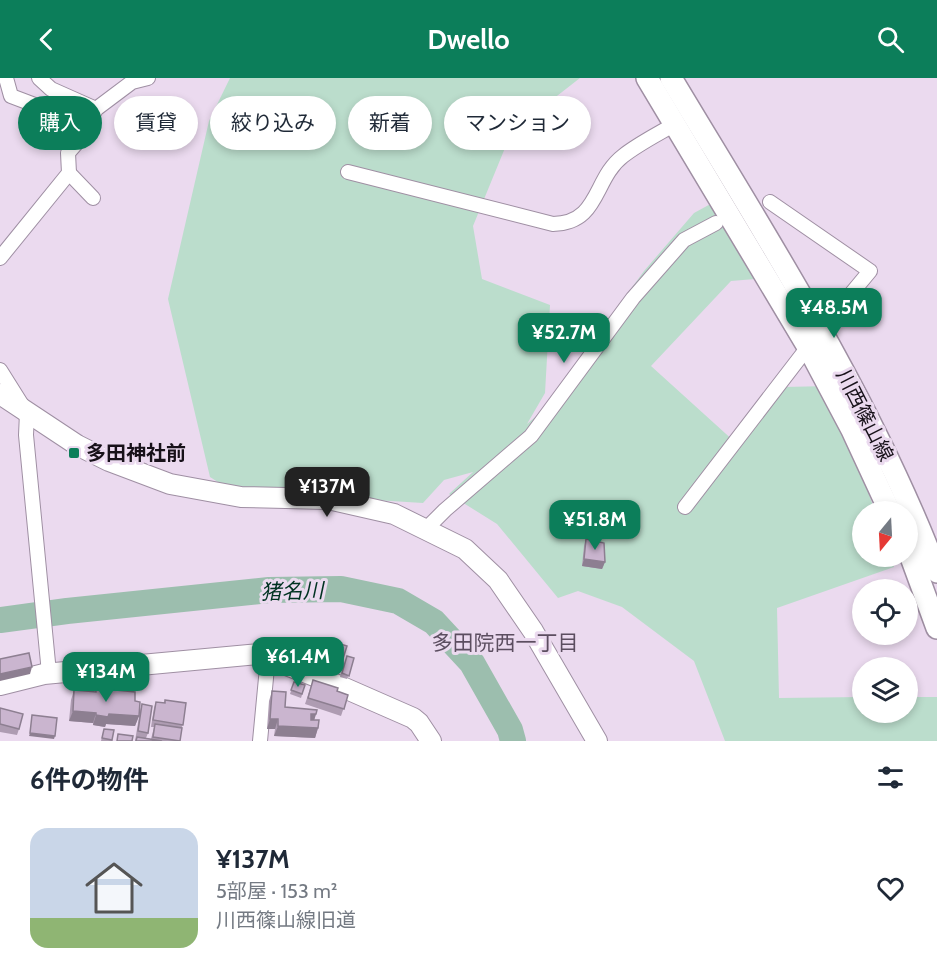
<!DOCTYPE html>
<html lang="ja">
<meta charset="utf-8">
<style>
:root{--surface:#fff;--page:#f2f2f3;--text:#1f2937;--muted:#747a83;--accent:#0c7e5a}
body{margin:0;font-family:Cabin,"Noto Sans JP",sans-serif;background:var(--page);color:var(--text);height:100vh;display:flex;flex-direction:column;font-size:22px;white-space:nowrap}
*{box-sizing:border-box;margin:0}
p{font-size:20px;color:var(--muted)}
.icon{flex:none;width:33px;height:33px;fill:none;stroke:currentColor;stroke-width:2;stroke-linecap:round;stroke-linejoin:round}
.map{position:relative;height:663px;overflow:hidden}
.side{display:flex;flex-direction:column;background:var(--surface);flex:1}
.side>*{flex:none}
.top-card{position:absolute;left:18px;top:18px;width:600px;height:54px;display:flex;gap:12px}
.needle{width:39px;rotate:198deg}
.tools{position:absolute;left:852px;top:423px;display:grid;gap:12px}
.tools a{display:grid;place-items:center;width:66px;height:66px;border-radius:50%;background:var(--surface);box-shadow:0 3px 9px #0003;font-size:30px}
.price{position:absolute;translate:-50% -51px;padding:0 14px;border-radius:12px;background:var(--accent);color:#fff;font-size:20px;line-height:39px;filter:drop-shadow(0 2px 3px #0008)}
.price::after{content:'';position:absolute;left:50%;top:36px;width:18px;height:14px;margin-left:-9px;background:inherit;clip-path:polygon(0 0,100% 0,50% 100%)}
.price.active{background:#222;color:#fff}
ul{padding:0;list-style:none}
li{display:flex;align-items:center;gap:18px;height:150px;padding:0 30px}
li span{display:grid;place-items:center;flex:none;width:168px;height:120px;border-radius:18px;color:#555}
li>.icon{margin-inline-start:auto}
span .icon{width:72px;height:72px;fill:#fffc;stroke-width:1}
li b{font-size:26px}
h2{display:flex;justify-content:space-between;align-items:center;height:72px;padding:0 30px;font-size:26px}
.pill{padding:0 21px;border-radius:27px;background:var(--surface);box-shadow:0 3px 9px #0003;font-size:21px;line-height:54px}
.pill.active{background:var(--accent);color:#fff}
header{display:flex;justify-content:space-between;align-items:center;height:78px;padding:0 30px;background:var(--accent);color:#fff;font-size:27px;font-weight:700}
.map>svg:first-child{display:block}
.green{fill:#bdc}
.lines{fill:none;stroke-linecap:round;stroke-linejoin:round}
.river{stroke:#9cbeae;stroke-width:26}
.street-casing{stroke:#9f8fa3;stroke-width:16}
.secondary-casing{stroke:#9f8fa3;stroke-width:22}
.primary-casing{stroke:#9f8fa3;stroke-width:24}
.street{stroke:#fff;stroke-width:14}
.secondary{stroke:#fff;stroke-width:20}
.primary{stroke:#fff;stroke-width:21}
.wall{fill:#ae9cb2}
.shaded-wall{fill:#8d7f91}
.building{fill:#cab5cf;stroke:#8d7f91;stroke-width:1.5}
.poi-dot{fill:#0c7e5a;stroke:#ebdaef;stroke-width:2}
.labels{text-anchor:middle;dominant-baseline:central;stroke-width:6;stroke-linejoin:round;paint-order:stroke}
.street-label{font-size:20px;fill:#171119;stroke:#ebdaef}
.poi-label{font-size:20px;font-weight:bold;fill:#171119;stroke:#ebdaef;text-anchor:start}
.water-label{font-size:21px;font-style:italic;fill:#003221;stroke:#ebdaef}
.neighbourhood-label{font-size:21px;fill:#5c4e60;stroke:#ebdaef}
</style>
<header><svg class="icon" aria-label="back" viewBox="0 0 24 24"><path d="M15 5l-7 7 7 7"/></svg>Dwello<svg class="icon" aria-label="search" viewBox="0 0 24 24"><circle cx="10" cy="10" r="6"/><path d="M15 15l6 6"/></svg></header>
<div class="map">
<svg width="937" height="663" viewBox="0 0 937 663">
<rect width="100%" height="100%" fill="#ebdaef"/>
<polygon class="green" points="230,0 580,0 512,53 473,148 482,201 550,227 545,315 527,346 541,334 644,193 694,135 727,117 777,199 731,203 651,288 736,365 783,309 830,308 875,433 862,434 862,478 891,479 894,489 777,530 779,620 862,619 862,634 908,634 908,619 937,619 937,663 725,663 694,583 622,529 578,513 558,520 497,446 449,416 473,394 444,402 423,425 232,413 210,399 168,221 209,43"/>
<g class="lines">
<polyline class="river" points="0,542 67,533 269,512 341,511 398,523 434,544 472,585 510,652 513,663"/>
<g class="street-casing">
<g id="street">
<polyline points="6,0 11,18 48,32 75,66"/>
<polyline points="39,0 51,11 96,31"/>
<path d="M348,94L553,146C600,145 593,101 623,78C638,66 658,56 675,46"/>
<polyline points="69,95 93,120"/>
<polyline points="0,180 69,95 68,75 82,59 96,31 132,4 148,0"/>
<polyline points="0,292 27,335 26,357 49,595"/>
<polyline points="685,429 821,252 870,193 770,124"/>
<polyline points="427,450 445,432 531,358 633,220 684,162 716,145"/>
<polyline points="260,663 268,579"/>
</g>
</g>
<g class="secondary-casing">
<g id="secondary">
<polyline points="0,316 77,367 109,383 170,406 241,419 328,421 394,436 465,471 498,502 533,553 597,663"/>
<polyline points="0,607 44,596 258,576 340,608 413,640 419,645 431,663"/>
</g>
</g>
<g class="primary-casing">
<g id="primary">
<polyline points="647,0 808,269 852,352 890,434"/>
<path d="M671,0C767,160 870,319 937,494"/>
<polyline points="908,471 937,550"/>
</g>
</g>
<use href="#street" class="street"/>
<use href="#secondary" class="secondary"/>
<use href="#primary" class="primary"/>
</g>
<g class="wall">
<polygon points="586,461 605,484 602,491 582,488 584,468"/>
<polygon points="289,564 331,571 323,593 283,579"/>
<polygon points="337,565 347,568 337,597 327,594"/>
<polygon points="347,578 354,580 347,601 340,599"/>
<polygon points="313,602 337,613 348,617 341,638 305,626"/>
<polygon points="294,604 305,607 301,620 290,616"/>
<polygon points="96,610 135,623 139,638 135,648 106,646 105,649 93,647 93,645 69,643 71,622 74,612 95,614"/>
<polygon points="272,613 285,629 316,636 314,642 318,650 315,660 274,658 275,651 267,651 269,623"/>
<polygon points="165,622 183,647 181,650 180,663 135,663 140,633 142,626 148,655 146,660 151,661 154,649 151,649 154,630 156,624 164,625"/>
<polygon points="0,630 19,651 17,657 0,654"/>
<polygon points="104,651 114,652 112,663 101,663"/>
</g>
<g class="shaded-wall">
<polygon points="584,481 605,484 602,491 582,488"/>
<polygon points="32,589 30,596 0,603 0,596"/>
<polygon points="73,633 96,635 93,645 69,643"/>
<polygon points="109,636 139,638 135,648 106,646 105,649 93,647 96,637"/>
<polygon points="311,636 316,636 313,646 308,646"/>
<polygon points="270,641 278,641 275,651 267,651"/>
<polygon points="278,648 318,650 315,660 274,658"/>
<polygon points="30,655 55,658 54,661 29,658"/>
</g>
<g class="building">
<polygon points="586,461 604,465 605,484 584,481"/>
<polygon points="305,562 331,571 325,586 286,572 289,564 304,566"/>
<polygon points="337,565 347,568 340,590 330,587"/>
<polygon points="29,575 32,589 0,596 0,581"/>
<polygon points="347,578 354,580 349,598 342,595"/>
<polygon points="313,602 338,610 337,613 348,617 344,631 308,620"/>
<polygon points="294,604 305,607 302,616 291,612"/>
<polygon points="96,610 135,614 135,623 140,624 139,638 109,636 108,639 96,637 96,635 73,633 74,612 96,614"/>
<polygon points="272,613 286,614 285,629 317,632 316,636 311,636 311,642 319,642 318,650 278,648 278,641 270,641"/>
<polygon points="165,622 186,625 183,647 153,642 156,624 165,625"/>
<polygon points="142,626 152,628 148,655 138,653"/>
<polygon points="0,630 23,636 19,651 0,646"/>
<polygon points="32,637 57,640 55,658 30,655"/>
<polygon points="155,646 182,650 180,663 153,659"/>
<polygon points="104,651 114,652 112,662 102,660"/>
<polygon points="118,656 133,658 132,663 117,663"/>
<polygon points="137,659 162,663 136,663"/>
</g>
<rect class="poi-dot" x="68" y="369" width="12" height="12" rx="3"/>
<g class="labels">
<g class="street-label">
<text transform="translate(865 337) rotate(63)">川西篠山線</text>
</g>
<g class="poi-label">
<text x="86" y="375">多田神社前</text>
</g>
<g class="water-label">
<text transform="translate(292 513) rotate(-2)">猪名川</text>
</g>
<g class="neighbourhood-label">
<text x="505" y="564">多田院西一丁目</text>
</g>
</g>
</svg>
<div class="tools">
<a><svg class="needle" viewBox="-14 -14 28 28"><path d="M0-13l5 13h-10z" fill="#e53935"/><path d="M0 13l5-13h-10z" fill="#747a83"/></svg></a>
<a><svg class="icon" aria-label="locate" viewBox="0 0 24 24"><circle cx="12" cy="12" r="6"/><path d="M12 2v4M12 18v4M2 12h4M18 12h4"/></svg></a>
<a><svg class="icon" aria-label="layers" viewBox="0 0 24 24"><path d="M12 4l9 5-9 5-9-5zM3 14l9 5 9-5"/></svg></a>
</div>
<b class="price" style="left:834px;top:261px">¥48.5M</b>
<b class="price" style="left:564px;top:286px">¥52.7M</b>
<b class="price active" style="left:327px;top:440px">¥137M</b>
<b class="price" style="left:595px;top:473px">¥51.8M</b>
<b class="price" style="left:298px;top:610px">¥61.4M</b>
<b class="price" style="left:106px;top:625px">¥134M</b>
<div class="top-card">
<a class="pill active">購入</a>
<a class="pill">賃貸</a>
<a class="pill">絞り込み</a>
<a class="pill">新着</a>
<a class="pill">マンション</a>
</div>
</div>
<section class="side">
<h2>6件の物件<svg class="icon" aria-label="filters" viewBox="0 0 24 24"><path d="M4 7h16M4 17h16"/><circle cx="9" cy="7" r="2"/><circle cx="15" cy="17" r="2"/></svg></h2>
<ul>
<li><span style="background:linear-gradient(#c9d6e8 75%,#8fb573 0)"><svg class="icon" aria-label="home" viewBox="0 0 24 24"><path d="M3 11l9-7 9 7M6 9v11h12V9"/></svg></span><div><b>¥137M</b><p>5部屋 · 153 m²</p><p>川西篠山線旧道</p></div><svg class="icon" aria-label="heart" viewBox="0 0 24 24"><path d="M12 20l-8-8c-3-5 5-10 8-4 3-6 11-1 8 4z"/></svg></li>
</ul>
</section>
